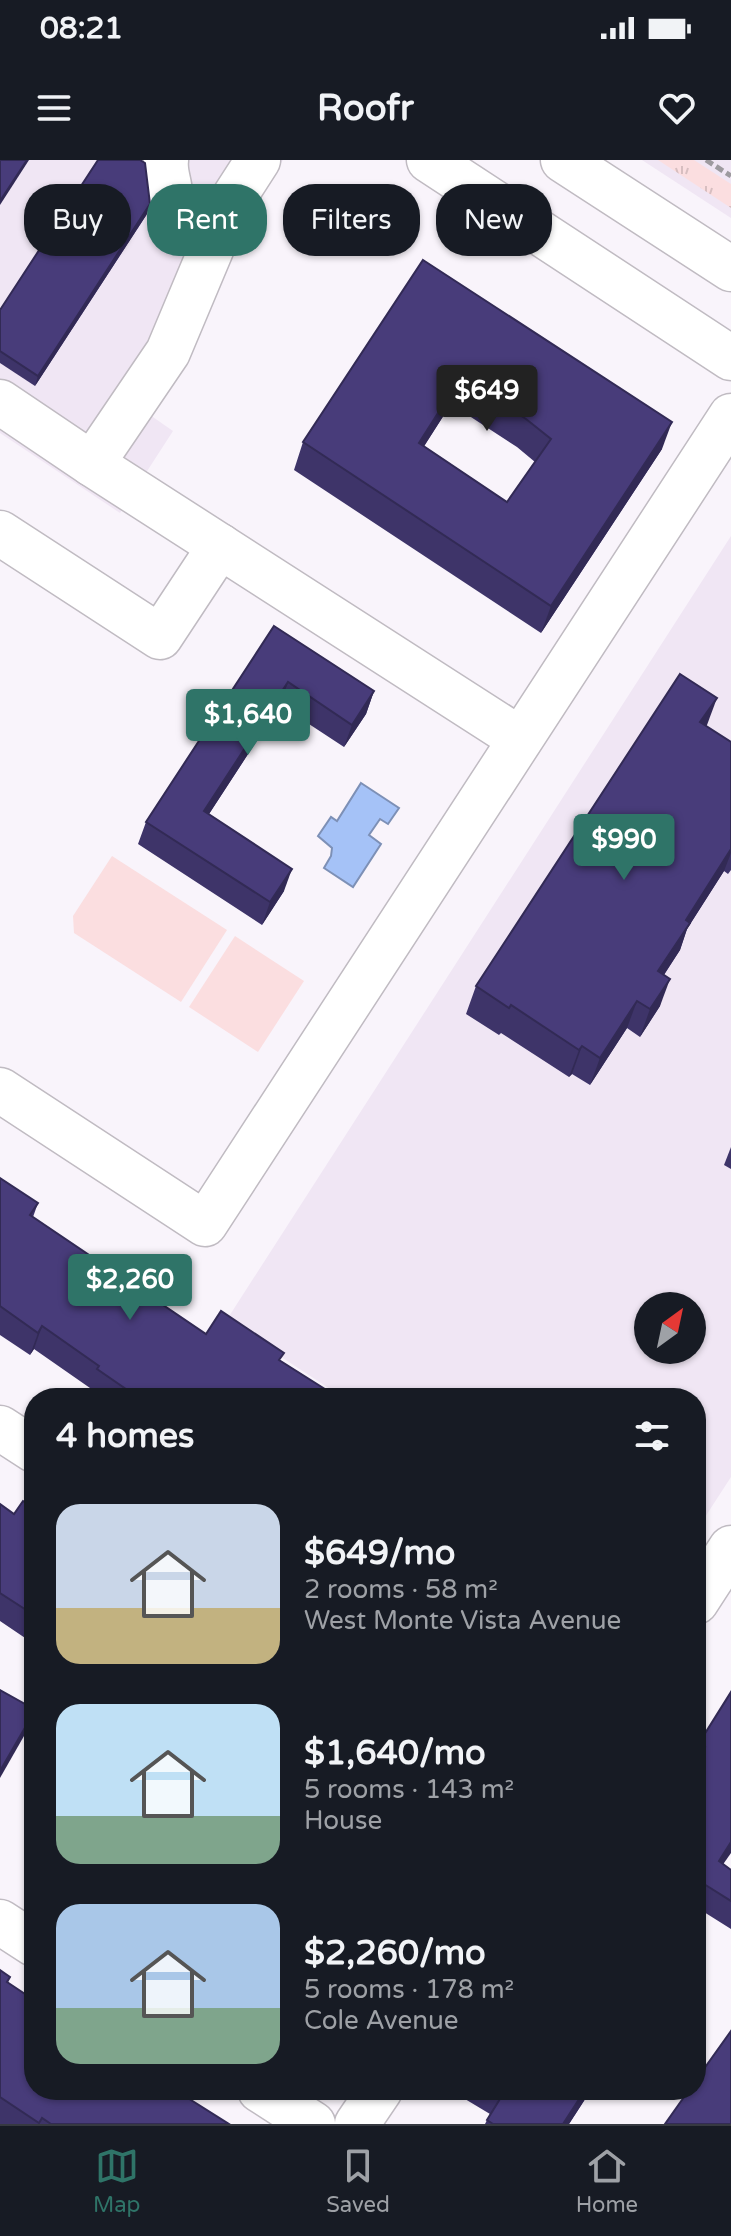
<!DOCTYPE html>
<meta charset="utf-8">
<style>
:root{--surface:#171b24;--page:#242831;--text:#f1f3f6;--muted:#9ea1a6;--line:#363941;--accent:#2f7468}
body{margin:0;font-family:"Varela Round",sans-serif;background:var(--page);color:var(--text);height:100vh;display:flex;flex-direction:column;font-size:30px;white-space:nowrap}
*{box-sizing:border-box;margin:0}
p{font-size:26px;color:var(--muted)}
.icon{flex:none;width:44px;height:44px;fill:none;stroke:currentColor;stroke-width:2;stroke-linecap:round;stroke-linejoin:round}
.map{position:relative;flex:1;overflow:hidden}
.side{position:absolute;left:24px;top:1228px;width:682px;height:712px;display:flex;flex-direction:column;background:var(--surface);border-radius:32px;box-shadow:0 2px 6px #0004}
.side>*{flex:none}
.guide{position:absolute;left:24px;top:24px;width:684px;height:72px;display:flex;gap:16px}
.needle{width:52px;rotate:33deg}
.controls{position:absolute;left:634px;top:1132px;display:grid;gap:16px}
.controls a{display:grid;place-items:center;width:72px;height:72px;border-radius:50%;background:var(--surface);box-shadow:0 2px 6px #0004;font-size:40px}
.price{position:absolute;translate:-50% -68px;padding:0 18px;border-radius:8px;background:var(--accent);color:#fff;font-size:26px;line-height:52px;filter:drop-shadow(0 2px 4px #0008)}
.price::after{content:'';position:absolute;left:50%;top:48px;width:24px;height:18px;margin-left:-12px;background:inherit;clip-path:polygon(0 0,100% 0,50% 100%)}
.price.selected{background:#222;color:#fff}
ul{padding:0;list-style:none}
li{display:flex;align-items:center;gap:24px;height:200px;padding:0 32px}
li span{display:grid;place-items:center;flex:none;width:224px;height:160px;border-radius:24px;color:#555}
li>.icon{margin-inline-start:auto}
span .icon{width:96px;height:96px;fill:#fffc;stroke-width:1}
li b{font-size:34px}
h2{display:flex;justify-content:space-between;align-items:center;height:96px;padding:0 32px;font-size:34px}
.tag{padding:0 28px;border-radius:32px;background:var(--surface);box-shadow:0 2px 6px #0004;font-size:28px;line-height:72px}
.tag.selected{background:var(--accent);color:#fff}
.status{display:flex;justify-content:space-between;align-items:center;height:56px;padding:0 40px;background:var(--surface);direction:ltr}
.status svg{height:22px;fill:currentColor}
header{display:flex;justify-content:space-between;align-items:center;height:104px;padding:0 32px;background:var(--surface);font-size:36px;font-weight:700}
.menu{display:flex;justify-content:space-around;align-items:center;height:112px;border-top:2px solid var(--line);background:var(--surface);font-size:22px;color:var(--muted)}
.menu a{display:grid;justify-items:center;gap:4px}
.menu .selected{color:var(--accent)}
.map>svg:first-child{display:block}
.built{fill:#f0e6f4;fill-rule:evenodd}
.grass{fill:url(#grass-tufts)}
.park{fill:#fbdee0}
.water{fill:#a5c2f7;stroke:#7d90b6;stroke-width:2}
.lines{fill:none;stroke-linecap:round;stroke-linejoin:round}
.minor-casing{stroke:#c0bbc2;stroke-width:47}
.major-casing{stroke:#c0bbc2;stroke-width:47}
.path{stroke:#9d9a9f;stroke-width:5;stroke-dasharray:8 4;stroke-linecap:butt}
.minor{stroke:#fff;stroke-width:44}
.major{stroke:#fff;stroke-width:44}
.wall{fill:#3e3469;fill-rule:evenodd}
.shaded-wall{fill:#322a55}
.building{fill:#483c7a;stroke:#322a55;stroke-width:2;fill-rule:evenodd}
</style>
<div class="status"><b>08:21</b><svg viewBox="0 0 49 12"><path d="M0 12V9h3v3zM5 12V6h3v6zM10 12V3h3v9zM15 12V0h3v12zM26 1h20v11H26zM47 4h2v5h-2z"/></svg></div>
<header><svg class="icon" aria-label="menu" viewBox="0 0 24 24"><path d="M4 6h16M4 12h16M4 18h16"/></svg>Roofr<svg class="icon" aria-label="heart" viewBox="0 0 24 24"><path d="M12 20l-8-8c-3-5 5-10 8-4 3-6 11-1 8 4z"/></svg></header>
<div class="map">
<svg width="731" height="1964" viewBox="0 0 731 1964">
<defs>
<pattern id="grass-tufts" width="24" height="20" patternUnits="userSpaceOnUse" patternTransform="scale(2)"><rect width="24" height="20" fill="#fbdee0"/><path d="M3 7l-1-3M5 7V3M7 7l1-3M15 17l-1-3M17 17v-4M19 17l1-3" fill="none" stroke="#d7bec0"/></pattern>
</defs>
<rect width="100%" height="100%" fill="#f9f4fb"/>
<g class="built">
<polygon points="0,0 283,0 243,65 150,255 173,271 120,353 0,273"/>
<polygon points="642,0 731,0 731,58"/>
<path d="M731,376V1317L696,1371V1238H344L226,1161ZM648,1146H692V1190H648Z"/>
</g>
<polygon class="grass" points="658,0 694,0 731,24 731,48"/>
<g class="park">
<polygon points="112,696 227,770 181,842 74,773 73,756"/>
<polygon points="235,776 304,821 258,892 189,847"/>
</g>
<polygon class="water" points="361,623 399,648 388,664 380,659 369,675 381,684 353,727 324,708 331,696 332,688 318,676 331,657 337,661"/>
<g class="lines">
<g class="minor-casing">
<g id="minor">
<path d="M166,0C164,16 173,27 169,43"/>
<polyline points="0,242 92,304 168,192 231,42 258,0"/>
<polyline points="92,304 520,579"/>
<polyline points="0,373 160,477 220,386"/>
<polyline points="0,930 205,1064 731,256"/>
<polyline points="0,1268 34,1290"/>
<polyline points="696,1442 731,1388"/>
<polyline points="0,1762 34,1784"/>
<polyline points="260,1930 313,1964"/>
<polyline points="357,1964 380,1930"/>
</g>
</g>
<g class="major-casing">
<g id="major">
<polyline points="429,0 731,198"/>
<polyline points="563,0 731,109"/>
</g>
</g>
<polyline class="path" points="706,0 731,16"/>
<use href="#minor" class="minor"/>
<use href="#major" class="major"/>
</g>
<g class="wall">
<polygon points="147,54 35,226 0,203 0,150"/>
<path d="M423,100L662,289L541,473L294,310L303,282ZM451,244L517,287L535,302L507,342L424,286Z"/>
<polygon points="274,466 374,531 366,554 344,587 280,545 209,654 284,731 262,765 138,684 146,662"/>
<polygon points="706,566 731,582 731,710 728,714 724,711 687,769 680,790 664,815 660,846 640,877 627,868 590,925 572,914 569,917 501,873 499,875 466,854 476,826"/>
<polygon points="731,987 731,1009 724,1005"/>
<polygon points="0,1018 38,1043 33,1057 206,1174 281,1201 339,1238 97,1238 88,1232 90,1228 34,1189 30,1195 0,1175"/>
<polygon points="0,1344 14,1354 34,1348 34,1484 0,1461"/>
<polygon points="731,1532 723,1704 731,1710 731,1769 696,1747 696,1593 699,1583"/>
<polygon points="0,1810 10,1817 8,1822 34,1930 229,1964 0,1964"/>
<polygon points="469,1930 591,1930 569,1964 485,1964 490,1954 465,1939"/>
</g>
<g class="shaded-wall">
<polygon points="27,0 29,0 0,45 0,41"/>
<polygon points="150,44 147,54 35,226 38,216"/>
<polygon points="461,217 451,244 409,310 419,283"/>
<polygon points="672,262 662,289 541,473 551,446"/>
<polygon points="288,522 280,545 196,674 204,651"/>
<polygon points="374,531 366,554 344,587 352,565"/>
<polygon points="717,538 707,565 690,590 700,562"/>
<polygon points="731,689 731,693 724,711 687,769 680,790 648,839 658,811 686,760"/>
<polygon points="292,709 284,731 262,765 270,742"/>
<polygon points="670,819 660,846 640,877 650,849"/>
<polygon points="637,841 627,868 590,925 600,898"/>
<polygon points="582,886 572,914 569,917 579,890"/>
<polygon points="42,1166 34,1189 30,1195 38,1173"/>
<polygon points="34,1552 28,1569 0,1618 0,1611"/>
<polygon points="731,1682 731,1693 710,1723 719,1701"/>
<polygon points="704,1724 696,1747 696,1736"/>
<polygon points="585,1930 591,1930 569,1964 563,1964"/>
</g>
<g class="building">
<polygon points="0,0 27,0 0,41"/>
<polygon points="98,0 140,0 145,3 150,44 38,216 0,191 0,150"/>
<path d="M423,100L672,262L551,446L303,282ZM461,217L526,259L551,279L507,342L419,283Z"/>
<polygon points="274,466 374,531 352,565 288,522 204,651 292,709 270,742 146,662"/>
<polygon points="680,514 717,538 700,562 731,582 731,689 686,760 690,763 658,811 670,819 650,849 637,841 600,898 582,886 579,890 511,845 509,848 476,826"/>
<polygon points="0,1018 38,1043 30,1055 206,1174 221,1151 284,1193 279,1200 339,1238 213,1238 210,1236 209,1238 149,1238 145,1235 143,1238 139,1238 97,1209 99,1206 42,1166 38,1173 0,1146"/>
<polygon points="23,1341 34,1348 34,1455 0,1433 0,1344 14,1354"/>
<polygon points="0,1530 34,1549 34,1552 0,1611"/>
<polygon points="731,1532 731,1682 719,1701 731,1710 731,1741 704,1724 696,1736 696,1600 705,1587 699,1583"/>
<polygon points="0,1810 10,1817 7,1822 34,1840 34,1930 175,1930 229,1964 51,1964 42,1958 39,1963 0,1937"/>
<polygon points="731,1871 731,1964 665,1964 689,1930 696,1930 696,1920"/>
<polygon points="496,1930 585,1930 563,1964 493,1964 487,1960 503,1934"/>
</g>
</svg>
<div class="controls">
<a><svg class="needle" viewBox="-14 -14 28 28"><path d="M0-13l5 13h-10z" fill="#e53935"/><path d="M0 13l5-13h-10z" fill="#9ea1a6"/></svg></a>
</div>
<b class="price selected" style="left:487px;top:273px">$649</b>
<b class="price" style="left:248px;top:597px">$1,640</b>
<b class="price" style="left:624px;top:722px">$990</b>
<b class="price" style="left:130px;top:1162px">$2,260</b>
<div class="guide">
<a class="tag">Buy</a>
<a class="tag selected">Rent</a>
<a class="tag">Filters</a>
<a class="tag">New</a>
</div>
<section class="side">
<h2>4 homes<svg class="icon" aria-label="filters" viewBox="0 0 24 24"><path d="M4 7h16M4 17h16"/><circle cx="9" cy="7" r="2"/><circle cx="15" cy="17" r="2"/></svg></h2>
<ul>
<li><span style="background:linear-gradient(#c9d6e8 65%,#c2b280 0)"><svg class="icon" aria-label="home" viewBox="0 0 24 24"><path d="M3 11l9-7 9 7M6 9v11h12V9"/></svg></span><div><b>$649/mo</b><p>2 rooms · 58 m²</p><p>West Monte Vista Avenue</p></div></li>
<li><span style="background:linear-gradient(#bfe0f5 70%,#7fa58c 0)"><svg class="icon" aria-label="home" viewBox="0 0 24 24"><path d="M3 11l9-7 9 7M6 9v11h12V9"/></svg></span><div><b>$1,640/mo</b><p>5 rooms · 143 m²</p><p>House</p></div></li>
<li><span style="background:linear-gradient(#a9c7e8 65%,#7fa58c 0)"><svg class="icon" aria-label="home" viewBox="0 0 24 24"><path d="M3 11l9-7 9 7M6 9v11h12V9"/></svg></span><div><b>$2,260/mo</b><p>5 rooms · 178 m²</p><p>Cole Avenue</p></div></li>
</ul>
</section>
</div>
<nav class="menu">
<a class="selected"><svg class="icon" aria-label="map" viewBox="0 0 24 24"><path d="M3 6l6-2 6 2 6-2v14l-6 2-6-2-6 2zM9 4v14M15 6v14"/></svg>Map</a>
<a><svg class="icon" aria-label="saved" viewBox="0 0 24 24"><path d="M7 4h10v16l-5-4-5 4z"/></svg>Saved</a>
<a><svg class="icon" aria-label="home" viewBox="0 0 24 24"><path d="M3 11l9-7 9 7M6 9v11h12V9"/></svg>Home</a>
</nav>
